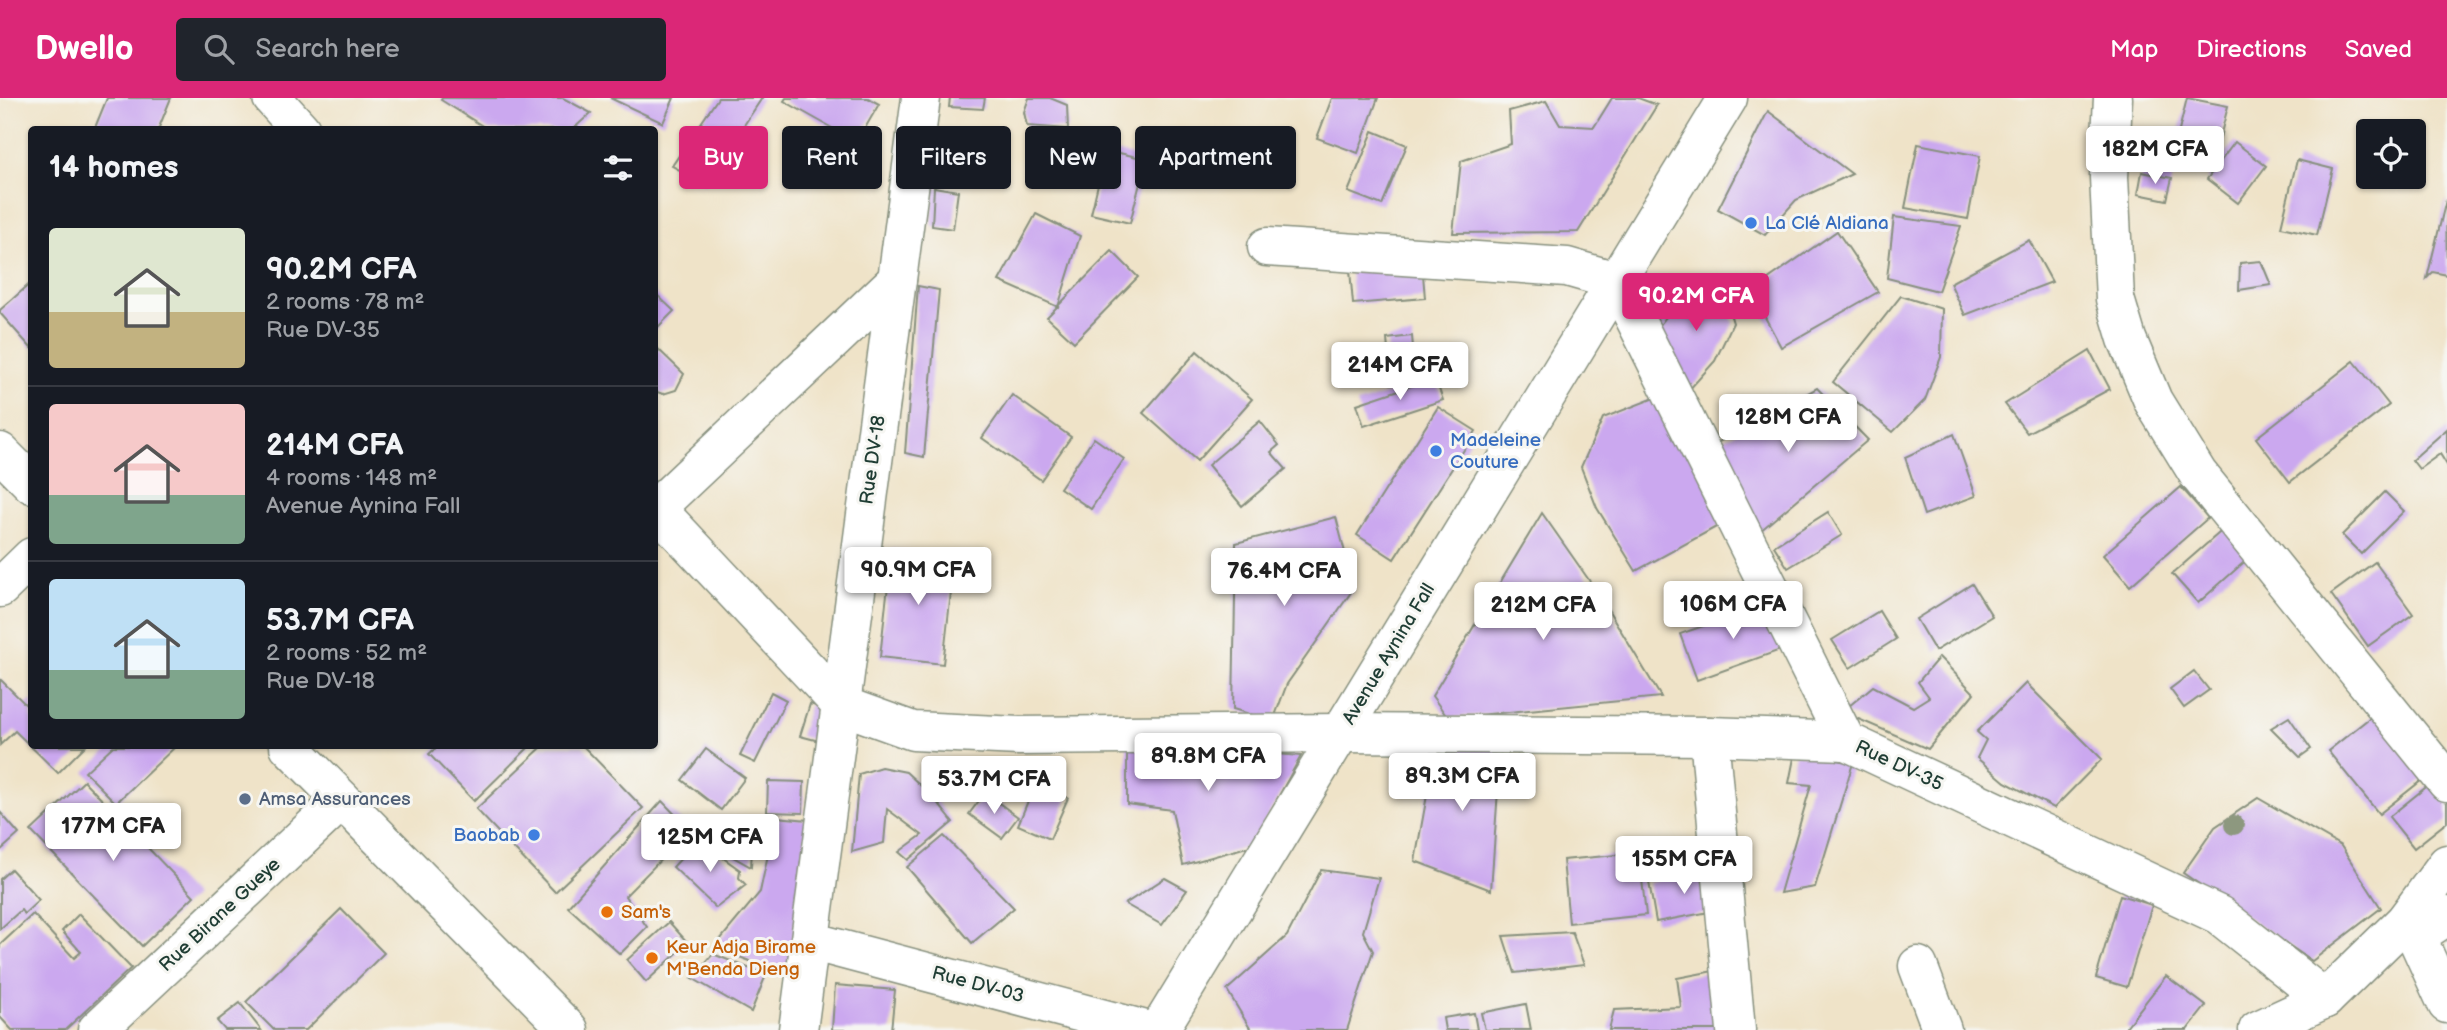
<!DOCTYPE html>
<meta charset="utf-8">
<style>
:root{--surface:#171b24;--page:#20242c;--text:#f1f3f6;--muted:#9ea1a6;--line:#363941;--accent:#db2777}
body{margin:0;font-family:"Balsamiq Sans",sans-serif;background:var(--page);color:var(--text);height:100vh;display:flex;flex-direction:column;font-size:26px;white-space:nowrap}
*{box-sizing:border-box;margin:0}
p{font-size:23px;color:var(--muted)}
.icon{flex:none;width:38px;height:38px;fill:none;stroke:currentColor;stroke-width:2;stroke-linecap:round;stroke-linejoin:round}
.map{position:relative;flex:1;overflow:hidden}
.side{position:absolute;left:28px;top:28px;width:630px;height:623px;display:flex;flex-direction:column;background:var(--surface);border-radius:7px;box-shadow:0 2px 5px #0004}
.side>*{flex:none}
.banner{position:absolute;left:679px;top:28px;width:665px;height:63px;display:flex;gap:14px}
.fabs{position:absolute;left:2356px;top:21px;display:grid;gap:14px}
.fabs a{display:grid;place-items:center;width:70px;height:70px;border-radius:7px;background:var(--surface);box-shadow:0 2px 5px #0004;font-size:35px}
.price{position:absolute;translate:-50% -60px;padding:0 16px;border-radius:7px;background:#fff;color:#222;font-size:23px;line-height:46px;filter:drop-shadow(0 2px 4px #0008)}
.price::after{content:'';position:absolute;left:50%;top:42px;width:21px;height:16px;margin-left:-10px;background:inherit;clip-path:polygon(0 0,100% 0,50% 100%)}
.price.on{background:var(--accent);color:#fff}
ul{padding:0;list-style:none}
li{display:flex;align-items:center;gap:21px;height:175px;padding:0 21px}
li+li{border-top:2px solid var(--line)}
li span{display:grid;place-items:center;flex:none;width:196px;height:140px;border-radius:7px;color:#555}
li>.icon{margin-inline-start:auto}
span .icon{width:84px;height:84px;fill:#fffc;stroke-width:1}
li b{font-size:30px}
h2{display:flex;justify-content:space-between;align-items:center;height:84px;padding:0 21px;font-size:30px}
.tag{padding:0 24px;border-radius:7px;background:var(--surface);box-shadow:0 2px 5px #0004;font-size:24px;line-height:63px}
.tag.on{background:var(--accent);color:#fff}
header{display:flex;align-items:center;gap:42px;box-sizing:border-box;height:98px;padding:0 35px;background:var(--accent);color:#fff}
header strong{font-size:33px}
nav{display:flex;gap:38px;margin-inline-start:auto;font-size:24px}
.search{width:490px;height:63px;background:var(--page);display:flex;align-items:center;gap:18px;box-sizing:border-box;padding:0 24px;border-radius:7px;color:var(--muted);font-size:26px}
.map>svg:first-child{display:block}
.building{fill:#cba8ef}
.lines{fill:none;stroke-linecap:round;stroke-linejoin:round}
.minor-casing{stroke:#87907e;stroke-width:41}
.secondary-casing{stroke:#87907e;stroke-width:41}
.trunk-casing{stroke:#87907e;stroke-width:41}
.minor{stroke:#fff;stroke-width:38}
.secondary{stroke:#fff;stroke-width:38}
.trunk{stroke:#fff;stroke-width:38}
.tree{fill:#8d987f}
.shop-dot{fill:#3f7fe0;stroke:#f6f6f2;stroke-width:2.5}
.service-dot{fill:#5c6f8a;stroke:#f6f6f2;stroke-width:2.5}
.food-dot{fill:#e8710a;stroke:#f6f6f2;stroke-width:2.5}
.labels{text-anchor:middle;dominant-baseline:central;stroke-width:6;stroke-linejoin:round;paint-order:stroke}
.shop-label{font-size:19px;fill:#366cbe;stroke:#f6f6f2;text-anchor:start}
.street-label{font-size:19px;fill:#1f3d34;stroke:#f6f6f2}
.service-label{font-size:19px;fill:#4e5e75;stroke:#f6f6f2;text-anchor:start}
.food-label{font-size:19px;fill:#c56008;stroke:#f6f6f2;text-anchor:start}
</style>
<header>
<strong>Dwello</strong>
<div class="search"><svg class="icon" aria-label="search" viewBox="0 0 24 24"><circle cx="10" cy="10" r="6"/><path d="M15 15l6 6"/></svg>Search here</div>
<nav><a>Map</a><a>Directions</a><a>Saved</a></nav>
</header>
<div class="map">
<svg width="2447" height="932" viewBox="0 0 2447 932">
<rect width="100%" height="100%" fill="#f6f6f2"/>
<filter id="ink" filterUnits="userSpaceOnUse"><feTurbulence type="fractalNoise" baseFrequency=".0143" numOctaves="2"/><feDisplacementMap in="SourceGraphic" scale="14" xChannelSelector="R" yChannelSelector="G"/><feConvolveMatrix kernelMatrix="1 2 1 2 8 2 1 2 1" color-interpolation-filters="sRGB"/></filter>
<filter id="wash" filterUnits="userSpaceOnUse"><feTurbulence type="fractalNoise" baseFrequency=".00686" numOctaves="4" result="noise"/><feDisplacementMap in="SourceGraphic" scale="28" xChannelSelector="R" yChannelSelector="G"/><feGaussianBlur stdDeviation="1.57" result="paint"/><feColorMatrix in="noise" values="0 0 0 0 0 0 0 0 0 0 0 0 0 0 0 0 0 1.4 0 .05"/><feComposite in="paint" operator="in"/></filter>
<g filter="url(#wash)">
<rect width="100%" height="100%" fill="#efe3c8"/>
<g id="blocks">
<g class="building">
<polygon points="107,0 171,0 158,32 94,32"/>
<polygon points="442,0 563,0 591,15 572,32 489,32 441,2"/>
<polygon points="610,0 674,0 663,25"/>
<polygon points="718,0 762,0 705,86 672,68"/>
<polygon points="786,0 868,0 879,6 857,44 784,3"/>
<polygon points="950,0 985,0 983,11 949,9"/>
<polygon points="1029,0 1050,0 1067,7 1068,31 1027,28 1024,14"/>
<polygon points="1332,0 1378,0 1358,55 1317,40"/>
<polygon points="1612,0 1638,0 1657,7 1578,134 1453,135 1461,63 1511,46 1509,13 1546,3 1560,27 1594,29"/>
<polygon points="2187,0 2228,8 2211,75 2171,66"/>
<polygon points="1768,13 1852,76 1796,102 1765,137 1718,111"/>
<polygon points="1373,33 1407,47 1382,107 1348,94"/>
<polygon points="2235,44 2266,68 2238,105 2207,81"/>
<polygon points="1918,46 1980,58 1968,121 1905,110"/>
<polygon points="1106,52 1146,61 1130,125 1091,116"/>
<polygon points="2297,62 2333,71 2317,137 2281,129"/>
<polygon points="2142,74 2172,80 2167,102 2138,96"/>
<polygon points="934,89 958,93 953,131 932,128"/>
<polygon points="2446,102 2447,177 2433,174 2427,180"/>
<polygon points="1036,116 1080,138 1058,209 999,183"/>
<polygon points="1894,119 1961,128 1938,193 1887,180"/>
<polygon points="1837,133 1878,194 1781,249 1751,193"/>
<polygon points="2029,142 2052,184 1965,217 1950,185"/>
<polygon points="1112,153 1138,179 1074,244 1047,219"/>
<polygon points="2261,163 2271,187 2239,192 2240,165"/>
<polygon points="1422,165 1425,200 1353,206 1350,172"/>
<polygon points="32,184 32,251 0,215 0,212"/>
<polygon points="918,188 939,192 924,359 905,355"/>
<polygon points="1688,190 1724,196 1733,225 1715,263 1688,293 1657,231"/>
<polygon points="654,194 674,213 654,233"/>
<polygon points="1901,198 1942,211 1941,259 1925,302 1893,334 1833,284"/>
<polygon points="1412,238 1416,284 1391,286 1387,241"/>
<polygon points="654,247 684,276 676,292 663,296 654,293"/>
<polygon points="1197,253 1252,301 1197,363 1143,315"/>
<polygon points="2090,253 2110,291 2027,335 2005,306"/>
<polygon points="2354,263 2389,307 2290,384 2256,340"/>
<polygon points="1435,280 1443,302 1364,328 1357,306"/>
<polygon points="1817,290 1868,342 1759,434 1715,346"/>
<polygon points="1012,297 1071,339 1041,382 982,340"/>
<polygon points="1662,297 1729,422 1636,473 1597,410 1581,369 1603,320"/>
<polygon points="1438,309 1476,333 1394,461 1357,437"/>
<polygon points="1260,323 1279,347 1271,354 1286,371 1242,408 1208,367"/>
<polygon points="2447,331 2447,367 2440,356 2419,371 2412,362"/>
<polygon points="1954,336 1976,398 1924,417 1905,359"/>
<polygon points="1094,340 1124,361 1091,411 1060,390"/>
<polygon points="2181,389 2208,420 2130,488 2103,457"/>
<polygon points="2385,394 2404,413 2361,456 2342,437"/>
<polygon points="1828,414 1842,437 1788,470 1774,448"/>
<polygon points="1542,415 1598,495 1661,599 1448,620 1432,598"/>
<polygon points="1336,419 1354,490 1287,586 1273,623 1233,611 1236,445"/>
<polygon points="2226,429 2251,458 2198,505 2172,476"/>
<polygon points="892,451 955,458 943,566 880,559"/>
<polygon points="2375,464 2413,516 2368,548 2331,496"/>
<polygon points="1972,486 1992,518 1935,553 1916,521"/>
<polygon points="1770,505 1786,550 1697,582 1680,536"/>
<polygon points="1879,513 1896,541 1850,570 1832,542"/>
<polygon points="1939,559 1974,595 1928,651 1842,614 1873,588 1913,609 1929,599 1918,584"/>
<polygon points="2194,573 2209,592 2184,610 2170,591"/>
<polygon points="0,581 26,607 32,602 32,648 85,648 58,675 15,633 0,647"/>
<polygon points="2026,585 2102,661 2054,710 2005,684 1977,660 1986,642 1977,634"/>
<polygon points="771,594 786,602 755,665 740,658"/>
<polygon points="810,606 828,612 819,643 800,638"/>
<polygon points="2382,610 2432,674 2379,716 2328,653"/>
<polygon points="2289,619 2311,651 2300,659 2271,630"/>
<polygon points="1127,645 1301,658 1251,748 1183,767 1172,712 1127,706"/>
<polygon points="113,648 176,648 116,705 85,674"/>
<polygon points="438,648 530,648 474,703 429,656"/>
<polygon points="543,648 583,648 643,710 555,794 476,711"/>
<polygon points="1436,648 1501,649 1491,792 1415,763"/>
<polygon points="706,651 745,680 721,712 682,682"/>
<polygon points="1795,655 1853,665 1815,789 1780,795 1811,687 1789,685"/>
<polygon points="991,666 992,693 944,696 942,669"/>
<polygon points="881,669 906,674 932,698 953,724 908,762 899,754 922,737 887,711 884,745 852,754 859,676"/>
<polygon points="2435,682 2447,697 2447,724 2414,750 2389,719"/>
<polygon points="84,683 194,798 142,848 31,733"/>
<polygon points="768,683 804,684 803,715 767,714"/>
<polygon points="1035,686 1068,700 1050,741 1018,727"/>
<polygon points="985,695 1018,719 1002,740 969,716"/>
<polygon points="2258,700 2341,748 2381,810 2312,863 2183,775 2215,729"/>
<polygon points="662,703 690,732 625,798 647,829 620,856 568,809"/>
<polygon points="0,714 19,736 0,753"/>
<polygon points="776,719 808,722 788,878 714,849 760,794"/>
<polygon points="728,721 753,734 751,769 714,748"/>
<polygon points="944,738 1014,810 972,845 907,769"/>
<polygon points="698,742 740,772 739,780 746,787 716,810 673,769"/>
<polygon points="1639,755 1646,817 1569,825 1563,762"/>
<polygon points="11,771 39,802 24,816 21,812 0,831 0,781"/>
<polygon points="1321,772 1379,780 1363,834 1373,853 1347,932 1251,932 1227,892 1287,838"/>
<polygon points="1712,772 1720,812 1656,824 1649,784"/>
<polygon points="1165,780 1187,792 1162,827 1125,806"/>
<polygon points="2120,797 2152,807 2127,889 2096,880"/>
<polygon points="341,811 384,855 306,932 274,932 246,904"/>
<polygon points="33,816 74,860 81,854 62,833 79,816 131,870 65,932 12,932 0,919 0,847"/>
<polygon points="669,824 688,845 646,884 627,862"/>
<polygon points="1572,834 1584,867 1515,875 1503,838"/>
<polygon points="713,856 766,877 751,914 692,880"/>
<polygon points="1729,870 1731,932 1609,932 1614,912 1681,909 1677,880"/>
<polygon points="2166,878 2206,908 2187,932 2130,932 2126,929"/>
<polygon points="835,887 895,892 891,932 832,932"/>
<polygon points="240,905 261,932 225,932 217,923"/>
<polygon points="1526,906 1531,932 1485,932 1481,915"/>
<polygon points="1474,915 1477,932 1445,932 1443,920"/>
</g>
</g>
</g>
<g filter="url(#ink)">
<use href="#blocks" fill-opacity="0" stroke="#87907e" stroke-width="2"/>
<g class="lines">
<g class="minor-casing">
<g id="minor">
<polyline points="272,0 301,32"/>
<polyline points="2113,0 2109,79 2115,201 2127,241 2153,303 2198,376 2447,684"/>
<polyline points="1267,149 1567,169 1616,183 1846,643 2219,817 2325,901"/>
<polyline points="654,408 841,607 913,633 1019,638 1341,635 1709,638 1846,643"/>
<polyline points="656,410 897,182"/>
<polyline points="0,490 32,459"/>
<polyline points="1709,638 1736,932"/>
<polyline points="2405,823 2416,838 2447,906"/>
<polyline points="2416,838 2447,818"/>
<polyline points="810,843 1146,932"/>
<polyline points="1918,868 1942,932"/>
<polyline points="97,932 342,702"/>
<polyline points="798,932 921,0"/>
<polyline points="2258,932 2325,901 2405,823 2447,766"/>
</g>
</g>
<g class="secondary-casing">
<polyline id="secondary" points="1159,932 1728,0"/>
</g>
<g class="trunk-casing">
<g id="trunk">
<polyline points="0,354 32,386"/>
<polyline points="289,648 569,932"/>
</g>
</g>
<use href="#minor" class="minor"/>
<use href="#secondary" class="secondary"/>
<use href="#trunk" class="trunk"/>
</g>
<circle class="tree" cx="2234" cy="727" r="10"/>
</g>
<g class="shop-dot">
<circle cx="1751" cy="125" r="7"/>
<circle cx="1436" cy="353" r="7"/>
<circle cx="534" cy="737" r="7"/>
</g>
<circle class="service-dot" cx="245" cy="701" r="7"/>
<g class="food-dot">
<circle cx="607" cy="814" r="7"/>
<circle cx="652" cy="860" r="7"/>
</g>
<g class="labels">
<g class="shop-label">
<text x="1765" y="125">La Clé Aldiana</text>
<text x="1450" y="342">Madeleine<tspan x="1450" dy="22">Couture</tspan></text>
<text x="520" y="737" text-anchor="end">Baobab</text>
</g>
<g class="street-label">
<text transform="translate(873 362) rotate(-82)">Rue DV-18</text>
<text transform="translate(1389 556) rotate(-59)">Avenue Aynina Fall</text>
<text transform="translate(1899 668) rotate(25)">Rue DV-35</text>
<text transform="translate(220 817) rotate(-43)">Rue Birane Gueye</text>
<text transform="translate(978 887) rotate(15)">Rue DV-03</text>
</g>
<g class="service-label">
<text x="259" y="701">Amsa Assurances</text>
</g>
<g class="food-label">
<text x="621" y="814">Sam's</text>
<text x="666" y="849">Keur Adja Birame<tspan x="666" dy="22">M'Benda Dieng</tspan></text>
</g>
</g>
</svg>
<div class="fabs">
<a><svg class="icon" aria-label="locate" viewBox="0 0 24 24"><circle cx="12" cy="12" r="6"/><path d="M12 2v4M12 18v4M2 12h4M18 12h4"/></svg></a>
</div>
<b class="price" style="left:2155px;top:88px">182M CFA</b>
<b class="price on" style="left:1696px;top:235px">90.2M CFA</b>
<b class="price" style="left:1400px;top:304px">214M CFA</b>
<b class="price" style="left:1788px;top:356px">128M CFA</b>
<b class="price" style="left:918px;top:509px">90.9M CFA</b>
<b class="price" style="left:1284px;top:510px">76.4M CFA</b>
<b class="price" style="left:1733px;top:543px">106M CFA</b>
<b class="price" style="left:1543px;top:544px">212M CFA</b>
<b class="price" style="left:1208px;top:695px">89.8M CFA</b>
<b class="price" style="left:1462px;top:715px">89.3M CFA</b>
<b class="price" style="left:994px;top:718px">53.7M CFA</b>
<b class="price" style="left:113px;top:765px">177M CFA</b>
<b class="price" style="left:710px;top:776px">125M CFA</b>
<b class="price" style="left:1684px;top:798px">155M CFA</b>
<div class="banner">
<a class="tag on">Buy</a>
<a class="tag">Rent</a>
<a class="tag">Filters</a>
<a class="tag">New</a>
<a class="tag">Apartment</a>
</div>
<section class="side">
<h2>14 homes<svg class="icon" aria-label="filters" viewBox="0 0 24 24"><path d="M4 7h16M4 17h16"/><circle cx="9" cy="7" r="2"/><circle cx="15" cy="17" r="2"/></svg></h2>
<ul>
<li><span style="background:linear-gradient(#dfe7d0 60%,#c2b280 0)"><svg class="icon" aria-label="home" viewBox="0 0 24 24"><path d="M3 11l9-7 9 7M6 9v11h12V9"/></svg></span><div><b>90.2M CFA</b><p>2 rooms · 78 m²</p><p>Rue DV-35</p></div></li>
<li><span style="background:linear-gradient(#f6c9c9 65%,#7fa58c 0)"><svg class="icon" aria-label="home" viewBox="0 0 24 24"><path d="M3 11l9-7 9 7M6 9v11h12V9"/></svg></span><div><b>214M CFA</b><p>4 rooms · 148 m²</p><p>Avenue Aynina Fall</p></div></li>
<li><span style="background:linear-gradient(#bfe0f5 65%,#7fa58c 0)"><svg class="icon" aria-label="home" viewBox="0 0 24 24"><path d="M3 11l9-7 9 7M6 9v11h12V9"/></svg></span><div><b>53.7M CFA</b><p>2 rooms · 52 m²</p><p>Rue DV-18</p></div></li>
</ul>
</section>
</div>
